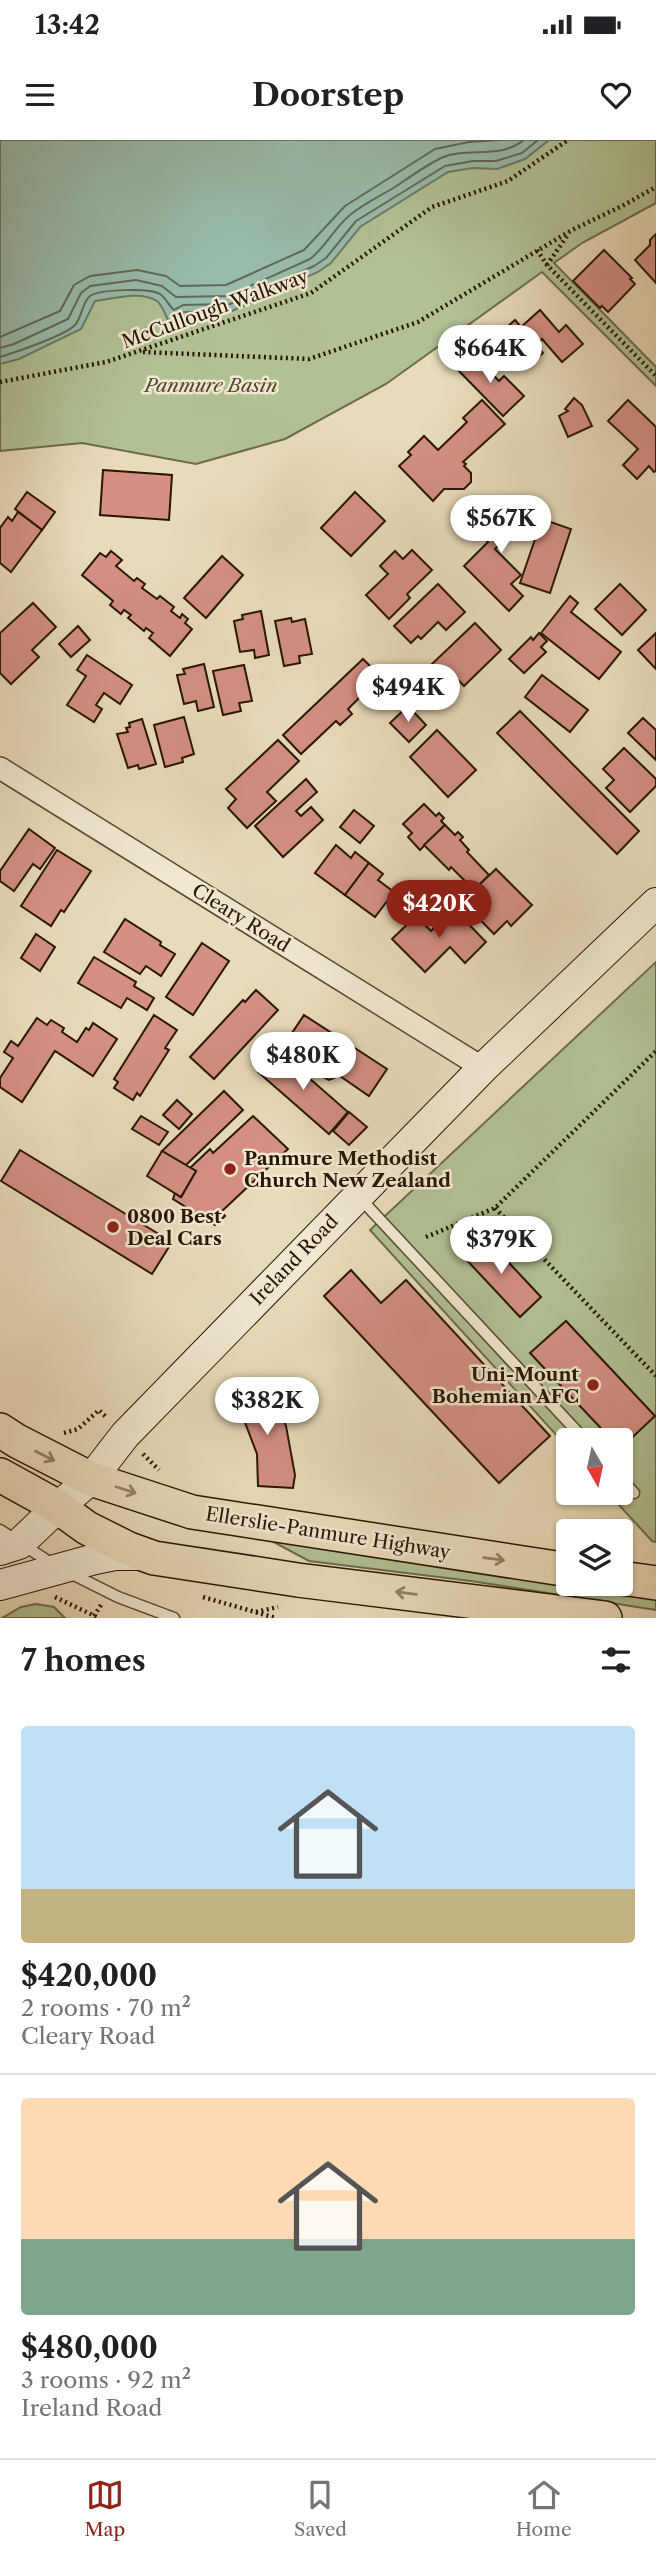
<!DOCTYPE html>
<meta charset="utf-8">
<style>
:root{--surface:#fff;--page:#f6f6f6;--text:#202124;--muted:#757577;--line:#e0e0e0;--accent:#8f2418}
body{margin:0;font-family:"Libre Caslon Text",serif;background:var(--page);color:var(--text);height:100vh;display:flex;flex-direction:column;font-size:26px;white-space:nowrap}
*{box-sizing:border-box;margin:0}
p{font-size:23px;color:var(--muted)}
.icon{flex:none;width:38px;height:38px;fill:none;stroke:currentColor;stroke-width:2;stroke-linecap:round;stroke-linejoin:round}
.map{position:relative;height:1478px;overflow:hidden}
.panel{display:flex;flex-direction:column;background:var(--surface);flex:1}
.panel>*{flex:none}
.needle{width:46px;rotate:171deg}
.tools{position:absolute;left:556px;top:1288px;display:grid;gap:14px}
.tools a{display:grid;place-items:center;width:77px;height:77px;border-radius:7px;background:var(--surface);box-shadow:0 2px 5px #0004;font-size:35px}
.price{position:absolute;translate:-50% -60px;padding:0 16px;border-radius:24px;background:#fff;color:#222;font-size:23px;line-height:46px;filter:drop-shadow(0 2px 4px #0008)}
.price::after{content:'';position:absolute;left:50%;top:42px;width:21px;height:16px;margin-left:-10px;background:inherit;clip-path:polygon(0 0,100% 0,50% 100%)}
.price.selected{background:var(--accent);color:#fff}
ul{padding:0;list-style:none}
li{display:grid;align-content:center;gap:14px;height:371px;padding:0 21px}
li+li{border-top:2px solid var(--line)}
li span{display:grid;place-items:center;height:217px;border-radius:7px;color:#555}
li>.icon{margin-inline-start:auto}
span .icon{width:126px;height:126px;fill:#fffc;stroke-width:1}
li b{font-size:30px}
h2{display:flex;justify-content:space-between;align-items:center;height:84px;padding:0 21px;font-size:30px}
.status{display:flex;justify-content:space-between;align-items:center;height:49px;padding:0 35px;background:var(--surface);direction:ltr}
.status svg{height:19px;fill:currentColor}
header{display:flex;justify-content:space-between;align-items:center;height:91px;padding:0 21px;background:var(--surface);font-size:32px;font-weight:700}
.tab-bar{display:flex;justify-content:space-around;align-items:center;height:98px;border-top:2px solid var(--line);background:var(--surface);font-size:19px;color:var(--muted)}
.tab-bar a{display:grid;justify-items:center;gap:4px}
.tab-bar .selected{color:var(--accent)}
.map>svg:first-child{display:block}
.green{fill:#b1c194;stroke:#6c6c4c;stroke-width:2}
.water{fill:#98bcab;stroke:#6b7a68;stroke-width:2}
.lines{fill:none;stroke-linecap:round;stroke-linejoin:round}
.shore{stroke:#606958;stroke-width:2}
.building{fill:#d49084;stroke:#281604;stroke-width:2}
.lane-casing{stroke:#584732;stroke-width:13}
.street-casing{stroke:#584732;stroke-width:24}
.secondary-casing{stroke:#281604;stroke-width:32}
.primary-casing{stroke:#281604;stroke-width:36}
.path{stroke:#281604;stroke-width:4.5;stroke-dasharray:2 3.5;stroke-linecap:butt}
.lane{stroke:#f1e8d2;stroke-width:10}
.street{stroke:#f1e8d2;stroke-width:21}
.secondary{stroke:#f1e8d2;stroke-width:30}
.primary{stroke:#e9dbba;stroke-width:33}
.oneway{stroke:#928268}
.poi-dot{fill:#8f2418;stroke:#f1e8d2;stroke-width:2.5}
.labels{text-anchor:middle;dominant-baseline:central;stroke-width:5;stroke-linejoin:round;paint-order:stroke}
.street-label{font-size:19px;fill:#281604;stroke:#f1e8d2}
.park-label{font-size:19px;font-style:italic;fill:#51492f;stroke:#f1e8d2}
.poi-label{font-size:19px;font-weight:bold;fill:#281604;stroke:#f1e8d2;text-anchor:start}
</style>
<div class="status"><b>13:42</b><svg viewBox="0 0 49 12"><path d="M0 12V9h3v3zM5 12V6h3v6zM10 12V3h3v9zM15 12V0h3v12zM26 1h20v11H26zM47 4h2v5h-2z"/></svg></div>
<header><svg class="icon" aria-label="menu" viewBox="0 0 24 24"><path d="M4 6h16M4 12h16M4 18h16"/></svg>Doorstep<svg class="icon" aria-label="heart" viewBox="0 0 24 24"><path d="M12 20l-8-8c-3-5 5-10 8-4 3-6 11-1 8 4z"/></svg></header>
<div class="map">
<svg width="656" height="1478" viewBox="0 0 656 1478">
<rect width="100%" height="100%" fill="#e9dbba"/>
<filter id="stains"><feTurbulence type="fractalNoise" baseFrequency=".00286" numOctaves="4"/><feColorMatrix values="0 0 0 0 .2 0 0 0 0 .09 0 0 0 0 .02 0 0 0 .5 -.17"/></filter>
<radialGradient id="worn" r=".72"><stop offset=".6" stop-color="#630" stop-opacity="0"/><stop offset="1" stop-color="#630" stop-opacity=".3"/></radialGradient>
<g class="green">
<polygon points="0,0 656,0 656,63 582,103 554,123 656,227 656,246 542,132 386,244 285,299 196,324 82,303 0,311"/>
<polygon points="656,822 656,1402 652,1401 608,1353 621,1353 621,1300 569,1300 569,1309 370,1090"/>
<polygon points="270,1400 656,1455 656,1470 471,1441 309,1421"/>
<polygon points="36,1464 54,1467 65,1478 2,1478 21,1467"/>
</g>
<path class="water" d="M0,0H549L525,19L497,29L473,28L448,32L360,87L331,123L318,132L232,171L183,172L182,179L168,180C165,174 162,165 157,161C140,150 112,159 95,161L81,189L19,219L0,224Z"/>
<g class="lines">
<g class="shore">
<polyline points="0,197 60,171 74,145 90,136 137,130 166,136 180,146 226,145 304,110 345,66 435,9 469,2 499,0"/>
<path d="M0,208L14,204L68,179L81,153L90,146L136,140L162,146L176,157L228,156L310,119C326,107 334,88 350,75C363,64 380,56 395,47C410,37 425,26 441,18C468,6 499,20 524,0"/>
<path d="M0,217C16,212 64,196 75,185C82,178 82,162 90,156C100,149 149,148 160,154C166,158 169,166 174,170L183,165L230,164L314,126L326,118L356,81L445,26L473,21H496L522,13L538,0"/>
</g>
</g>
<g class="building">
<polygon points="656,94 656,143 635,120 650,105 650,100"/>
<polygon points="604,110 632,138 630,139 635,144 608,172 602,166 600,168 573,141"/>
<polygon points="540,170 559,192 566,185 583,204 562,222 542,199 536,205 543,213 529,226 524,220 512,230 499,215 503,212 492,200 515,180 521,187"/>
<polygon points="471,212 499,241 504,236 524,256 503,276 455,227"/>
<polygon points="574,258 582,265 592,286 568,297 559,276 568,271 565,269"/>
<polygon points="482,260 505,284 463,322 466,324 464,326 471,333 471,342 464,349 444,349 433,361 399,326 411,315 408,312 424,296 438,310 467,282 463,278"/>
<polygon points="628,260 656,287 656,331 654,332 649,326 637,339 623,325 638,309 608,281"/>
<polygon points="103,330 172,335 169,380 100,375"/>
<polygon points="27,352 55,372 42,390 15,369"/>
<polygon points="355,352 385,381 351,416 321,388"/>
<polygon points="521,356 527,363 533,357 540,364 495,409 521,435 511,444 523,456 509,471 464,426 488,402 481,395"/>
<polygon points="18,372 42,390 11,432 0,423 0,388 8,377 12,381"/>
<polygon points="542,379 571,389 550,453 520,443"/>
<polygon points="412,410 432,430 407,454 410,458 389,479 366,455 388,434 380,426 395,411 403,419"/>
<polygon points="111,411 122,420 116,426 134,441 137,438 145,444 142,448 157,459 160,456 174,467 171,471 180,478 182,474 188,479 185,483 192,489 170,516 149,498 153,493 146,488 144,491 128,478 131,475 124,470 121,474 110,465 113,461 82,435 100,413 106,417"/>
<polygon points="222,416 243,435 206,478 184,458"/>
<polygon points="438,444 465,472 446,490 438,482 421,499 418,496 411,503 394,486"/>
<polygon points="620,444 646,470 622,495 595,469"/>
<polygon points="570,456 578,463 571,472 621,512 599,539 541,493"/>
<polygon points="33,463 56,487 32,510 39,517 11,544 0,533 0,493"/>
<polygon points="261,471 269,515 255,518 254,510 240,512 234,481 243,479 242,475"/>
<polygon points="291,478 292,482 305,479 312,514 299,516 300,523 284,526 275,481"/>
<polygon points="475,483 501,510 464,546 453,535 448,540 432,524"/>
<polygon points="78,486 90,500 71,517 59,504"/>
<polygon points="539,493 547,501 541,507 546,512 524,533 509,519 531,497 533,500"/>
<polygon points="656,493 656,529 638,510"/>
<polygon points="87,515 132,545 120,564 104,553 96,565 102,569 94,582 67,565 86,536 77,530"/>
<polygon points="363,519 381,537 375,542 379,546 367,557 363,554 348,569 352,574 340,585 336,581 301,614 283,595"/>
<polygon points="204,524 214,567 198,571 196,561 184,564 177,535 185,534 183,529"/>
<polygon points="244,525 252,561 239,563 241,571 223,575 213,531"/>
<polygon points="542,535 588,570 570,592 525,557"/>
<polygon points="408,566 426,585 409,602 390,583"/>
<polygon points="520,571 639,691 617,714 497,593"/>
<polygon points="184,577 194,614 182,618 183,622 165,627 154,585"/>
<polygon points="643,578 656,590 656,620 628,593"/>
<polygon points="142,579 156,624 139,629 138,625 128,628 117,594 128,592 126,588 130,587 129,583"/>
<polygon points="437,590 476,630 448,657 410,617"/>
<polygon points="278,600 299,621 267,652 276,661 247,688 228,668 236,659 226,649"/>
<polygon points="624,608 656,639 656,646 630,672 606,648 614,640 603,629"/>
<polygon points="306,639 317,652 296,671 301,676 311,667 323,680 283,717 255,686"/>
<polygon points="424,664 436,676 439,673 444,678 441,681 445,685 420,710 408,697 412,693 403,684"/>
<polygon points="354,670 374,686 360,703 340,687"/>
<polygon points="445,685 455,695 458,692 463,697 460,700 469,710 467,712 489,735 474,750 451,727 449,730 424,705"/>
<polygon points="29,689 55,708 40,729 33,724 14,751 0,741 0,731"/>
<polygon points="336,705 351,718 355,712 369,723 345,755 315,733"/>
<polygon points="57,710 91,731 64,772 61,770 51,786 21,766"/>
<polygon points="369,723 383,734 378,740 394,752 375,777 345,755"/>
<polygon points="496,729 532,765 511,786 507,781 494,794 462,761"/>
<polygon points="453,768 486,802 465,823 450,807 425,832 392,799 416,776 431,791"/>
<polygon points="125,779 161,802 160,805 175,814 161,836 146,826 140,834 104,812"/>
<polygon points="36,794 55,807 40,831 21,818"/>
<polygon points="202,803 229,821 193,875 166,857"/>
<polygon points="94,817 136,842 134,846 154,858 147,870 127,858 121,868 78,843"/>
<polygon points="256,850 278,870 214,939 190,917 243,860 245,862"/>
<polygon points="154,875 177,890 165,908 169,910 140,956 137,953 133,960 114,948 118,942 114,939"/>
<polygon points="304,875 387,929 369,956 337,934 334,938 329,940 319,935 317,927 319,923 303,912 307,906 290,896"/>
<polygon points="37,878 47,885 51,880 64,888 62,892 77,902 86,888 89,890 93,883 117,899 93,936 55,911 22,962 0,947 0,938 13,918 4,912 11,901 18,906"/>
<polygon points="277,910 348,972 329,994 258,932"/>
<polygon points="224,951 243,970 186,1025 162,1011"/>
<polygon points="177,960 192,974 179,989 163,975"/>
<polygon points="349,972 367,987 349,1005 333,991"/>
<polygon points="141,976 168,992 159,1005 132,989"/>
<polygon points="253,976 288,1009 221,1072 225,1076 215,1085 173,1059 175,1053 181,1057 196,1031 190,1028 210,1009 213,1013"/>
<polygon points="20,1010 172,1102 152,1134 1,1041"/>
<polygon points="162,1011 196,1031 181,1057 147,1036"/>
<polygon points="483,1095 541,1157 520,1177 462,1115"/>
<polygon points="351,1130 381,1163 406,1140 550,1296 499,1343 324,1156"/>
<polygon points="566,1181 655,1276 621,1308 621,1300 612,1300 530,1213"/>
<polygon points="259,1239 276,1262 286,1286 295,1335 293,1348 258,1346 257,1314 244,1280 231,1265"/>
</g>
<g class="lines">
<g class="lane-casing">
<g id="lane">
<polyline points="358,1056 585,1300"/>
<polyline points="621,1339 634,1353"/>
<polyline points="0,1390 54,1425"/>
<polyline points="68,1432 118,1457 174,1478"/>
</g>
</g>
<g class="street-casing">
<polyline id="street" points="0,628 483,928"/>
</g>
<g class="secondary-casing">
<g id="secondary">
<polyline points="0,1410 19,1404 58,1367 91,1339 125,1295 483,928 656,763"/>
<polyline points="0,1445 95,1419 115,1415 145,1415"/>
</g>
</g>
<g class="primary-casing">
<g id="primary">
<polyline points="0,1290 17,1301 91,1339 192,1372 569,1430"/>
<polyline points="0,1335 58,1367 87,1388 129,1409 154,1418 298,1440 605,1478"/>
<polyline points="621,1438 656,1443"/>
</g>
</g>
<g class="path">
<polyline points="537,110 547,125 656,236"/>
<polyline points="547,125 569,93"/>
<polyline points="143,212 309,219 418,182 572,90 624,65 656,47"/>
<polyline points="0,242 106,222 311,153 432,67 508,41 568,0"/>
<polyline points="495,1068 656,1236"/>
<polyline points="426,1097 495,1068 656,911"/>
<polyline points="64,1293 78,1289 99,1270 107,1278"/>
<polyline points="143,1314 159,1330"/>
<polyline points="55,1457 99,1478"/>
<polyline points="203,1457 276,1478"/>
<polyline points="256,1472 278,1467"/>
<polyline points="94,1476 101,1465"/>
</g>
<use href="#lane" class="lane"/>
<use href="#street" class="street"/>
<use href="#secondary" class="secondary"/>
<use href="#primary" class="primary"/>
</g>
<defs><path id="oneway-shaft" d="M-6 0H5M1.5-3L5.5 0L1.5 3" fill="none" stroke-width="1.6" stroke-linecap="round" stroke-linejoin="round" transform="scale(1.75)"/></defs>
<g class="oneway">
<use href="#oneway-shaft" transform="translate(45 1316) rotate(27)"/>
<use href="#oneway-shaft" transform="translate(126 1350) rotate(18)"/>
<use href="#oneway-shaft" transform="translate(494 1419) rotate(8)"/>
<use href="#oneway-shaft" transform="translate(406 1453) rotate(-173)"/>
</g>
<g class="poi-dot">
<circle cx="230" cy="1029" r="7"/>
<circle cx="113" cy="1087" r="7"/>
<circle cx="593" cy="1245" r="7"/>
</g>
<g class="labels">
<g class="street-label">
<text transform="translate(215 169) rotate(-20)">McCullough Walkway</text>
<text transform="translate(241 778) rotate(32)">Cleary Road</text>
<text transform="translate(294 1120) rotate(-46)">Ireland Road</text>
<text transform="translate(328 1393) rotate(9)">Ellerslie-Panmure Highway</text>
</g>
<g class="park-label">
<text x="211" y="245">Panmure Basin</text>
</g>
<g class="poi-label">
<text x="244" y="1018">Panmure Methodist<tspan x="244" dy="22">Church New Zealand</tspan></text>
<text x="127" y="1076">0800 Best<tspan x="127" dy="22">Deal Cars</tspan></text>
<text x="579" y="1234" text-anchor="end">Uni-Mount<tspan x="579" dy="22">Bohemian AFC</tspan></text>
</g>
</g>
<rect width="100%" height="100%" filter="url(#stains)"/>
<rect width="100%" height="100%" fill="url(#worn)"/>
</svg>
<div class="tools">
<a><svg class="needle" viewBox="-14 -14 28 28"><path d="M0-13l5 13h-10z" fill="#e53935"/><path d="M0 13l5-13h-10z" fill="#757577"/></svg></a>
<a><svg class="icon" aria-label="layers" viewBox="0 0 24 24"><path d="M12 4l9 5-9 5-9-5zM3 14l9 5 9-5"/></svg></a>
</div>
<b class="price" style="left:490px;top:245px">$664K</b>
<b class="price" style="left:501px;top:415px">$567K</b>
<b class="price" style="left:408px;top:584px">$494K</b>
<b class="price selected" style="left:439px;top:800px">$420K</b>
<b class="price" style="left:303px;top:952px">$480K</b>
<b class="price" style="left:501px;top:1136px">$379K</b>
<b class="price" style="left:267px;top:1297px">$382K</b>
</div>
<section class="panel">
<h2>7 homes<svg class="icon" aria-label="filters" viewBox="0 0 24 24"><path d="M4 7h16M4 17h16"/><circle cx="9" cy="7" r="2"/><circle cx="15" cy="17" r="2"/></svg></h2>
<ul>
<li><span style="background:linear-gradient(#bfe0f5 75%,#c2b280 0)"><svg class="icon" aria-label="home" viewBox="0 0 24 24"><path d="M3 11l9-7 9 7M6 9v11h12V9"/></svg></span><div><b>$420,000</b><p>2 rooms · 70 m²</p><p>Cleary Road</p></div></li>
<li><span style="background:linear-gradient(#ffd9b3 65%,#7fa58c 0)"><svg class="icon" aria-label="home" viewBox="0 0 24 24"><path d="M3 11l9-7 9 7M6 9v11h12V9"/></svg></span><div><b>$480,000</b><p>3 rooms · 92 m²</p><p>Ireland Road</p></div></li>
</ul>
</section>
<nav class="tab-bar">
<a class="selected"><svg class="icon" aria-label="map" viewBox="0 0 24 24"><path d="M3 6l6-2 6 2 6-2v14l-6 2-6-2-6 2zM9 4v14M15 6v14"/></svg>Map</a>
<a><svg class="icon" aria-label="saved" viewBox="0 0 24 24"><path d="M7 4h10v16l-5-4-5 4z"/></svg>Saved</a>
<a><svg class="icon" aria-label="home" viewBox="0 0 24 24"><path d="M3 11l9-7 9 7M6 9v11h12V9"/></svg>Home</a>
</nav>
